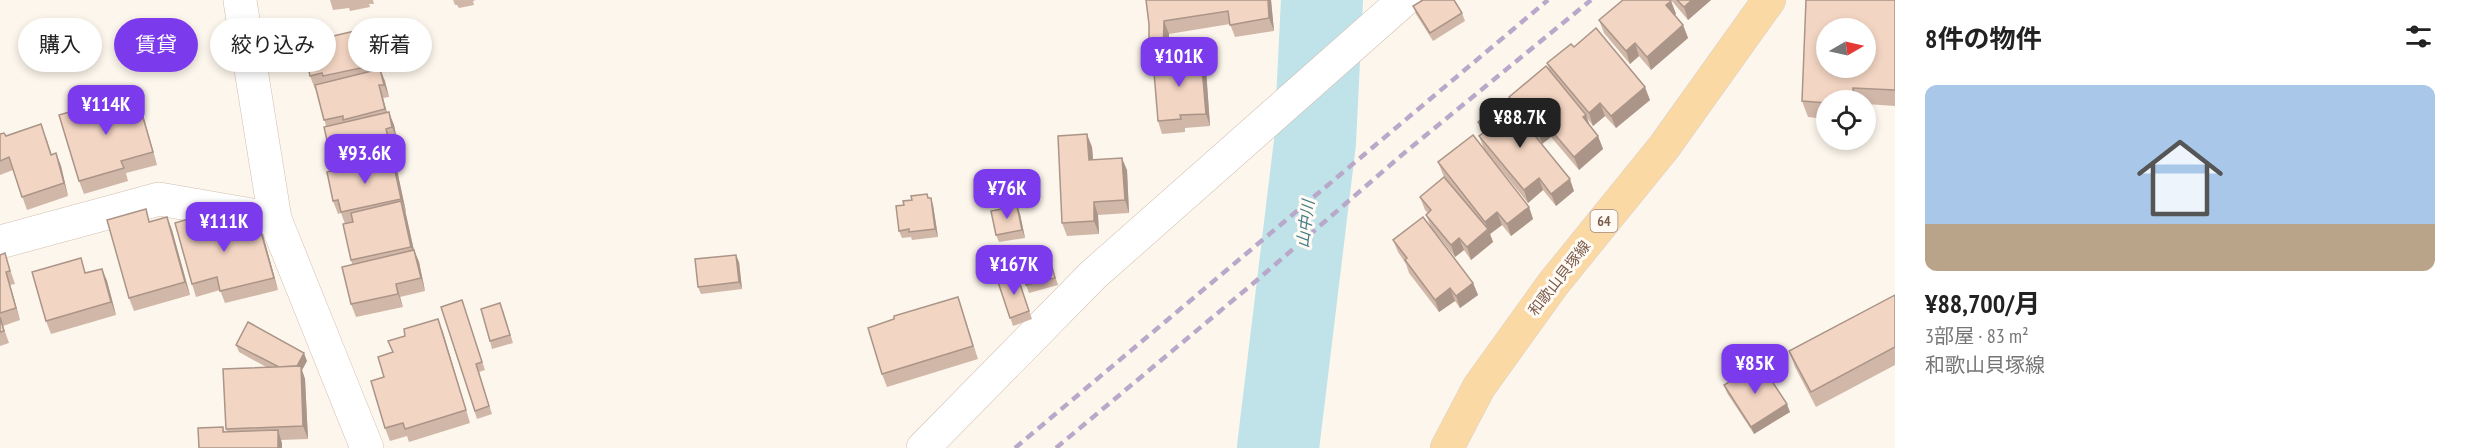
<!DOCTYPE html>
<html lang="ja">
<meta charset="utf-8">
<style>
:root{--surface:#fff;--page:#f2f2f2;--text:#222;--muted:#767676;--accent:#7c3aed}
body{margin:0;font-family:"PT Sans Narrow","Noto Sans JP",sans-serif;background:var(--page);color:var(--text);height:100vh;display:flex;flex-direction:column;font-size:22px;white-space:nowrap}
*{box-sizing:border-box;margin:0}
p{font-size:20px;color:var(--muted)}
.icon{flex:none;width:33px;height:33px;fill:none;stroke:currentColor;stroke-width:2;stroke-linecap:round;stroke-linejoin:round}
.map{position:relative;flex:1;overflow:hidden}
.panel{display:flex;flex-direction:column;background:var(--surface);width:570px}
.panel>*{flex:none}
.top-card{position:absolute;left:18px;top:18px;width:570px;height:54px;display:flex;gap:12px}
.needle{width:39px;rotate:81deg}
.tools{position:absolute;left:1816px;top:18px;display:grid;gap:12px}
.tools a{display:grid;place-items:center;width:60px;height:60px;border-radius:50%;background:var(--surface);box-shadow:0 3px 9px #0003;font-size:30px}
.price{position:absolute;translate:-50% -51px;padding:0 14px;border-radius:12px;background:var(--accent);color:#fff;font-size:20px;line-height:39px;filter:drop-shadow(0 2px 3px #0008)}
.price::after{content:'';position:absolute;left:50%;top:36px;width:18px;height:14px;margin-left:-9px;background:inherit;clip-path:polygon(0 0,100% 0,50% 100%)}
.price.active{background:#222;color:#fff}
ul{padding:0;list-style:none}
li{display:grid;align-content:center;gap:12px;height:318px;padding:0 30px}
li span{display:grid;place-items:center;height:186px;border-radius:12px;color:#555}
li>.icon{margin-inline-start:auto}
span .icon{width:108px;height:108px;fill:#fffc;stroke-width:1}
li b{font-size:26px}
h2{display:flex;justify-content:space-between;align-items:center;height:72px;padding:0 30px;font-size:26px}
.chip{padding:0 21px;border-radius:27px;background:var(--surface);box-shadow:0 3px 9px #0003;font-size:21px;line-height:54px}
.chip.active{background:var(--accent);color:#fff}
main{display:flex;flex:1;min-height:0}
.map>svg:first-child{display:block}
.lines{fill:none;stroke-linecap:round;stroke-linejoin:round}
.river{stroke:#bfe3e8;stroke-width:82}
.minor-casing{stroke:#d1beb0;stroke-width:34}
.major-casing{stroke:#dad1cd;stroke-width:34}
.minor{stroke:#fff;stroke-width:33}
.major{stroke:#fbd9a5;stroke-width:33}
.rail{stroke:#b9a8c9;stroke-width:4.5;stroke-dasharray:9 6;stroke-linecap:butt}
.wall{fill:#d1b7a8}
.shaded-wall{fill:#aa9588}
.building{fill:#f3d5c3;stroke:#aa9588;stroke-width:1.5;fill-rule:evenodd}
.labels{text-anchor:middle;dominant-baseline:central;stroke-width:6;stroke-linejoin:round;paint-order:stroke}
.shield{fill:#fffaf3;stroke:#a28b7f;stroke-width:1.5}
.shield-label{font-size:14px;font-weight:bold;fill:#7a5c4d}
.street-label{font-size:15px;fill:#7a5c4d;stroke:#fffaf3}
.water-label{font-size:16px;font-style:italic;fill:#437c86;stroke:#fffaf3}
</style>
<main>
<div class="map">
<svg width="1895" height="448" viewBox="0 0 1895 448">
<rect width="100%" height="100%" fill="#fdf6ec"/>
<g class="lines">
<polyline class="river" points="1278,448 1315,142 1322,0"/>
<g class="minor-casing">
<g id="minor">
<polyline points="240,1 275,219"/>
<polyline points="248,48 294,38"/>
<polyline points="0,242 159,199 275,219 367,448"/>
<polyline points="923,448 1093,275 1404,0"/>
</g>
</g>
<g class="major-casing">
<polyline id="major" points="1447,448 1479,387 1553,284 1664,147 1769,0"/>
</g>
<use href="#minor" class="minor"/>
<use href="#major" class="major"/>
<g class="rail">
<polyline points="1015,448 1548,0"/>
<polyline points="1056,448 1256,281 1403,154 1591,0"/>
</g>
</g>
<g class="wall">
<polygon points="330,0 373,0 374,4 369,4 370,7 350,11 349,8 333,10"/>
<polygon points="453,0 476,0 473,1 474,5 459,8 457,5 455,5"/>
<polygon points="1146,0 1271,0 1274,31 1235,37 1230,24 1169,34 1168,59 1206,69 1210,126 1185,128 1185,132 1162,134 1158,121 1154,66 1149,54 1149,24"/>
<polygon points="1671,0 1711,0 1688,20"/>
<polygon points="1895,0 1895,106 1866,104 1866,100 1827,100 1827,119 1808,117 1802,101"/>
<polygon points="1671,1 1676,14 1674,15 1683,25 1688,38 1651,70 1639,56 1630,64 1604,33 1599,20"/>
<polygon points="1413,6 1462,13 1465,21 1433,41 1416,14"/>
<polygon points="376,40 381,61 376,63 378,69 380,69 389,97 383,98 387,112 394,125 397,140 391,142 396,164 395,164 397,170 406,212 405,212 414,250 419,262 425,291 400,297 403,307 356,317 351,304 352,264 351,260 345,224 341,213 338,214 333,201 334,170 332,163 326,126 316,88 315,89 310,76"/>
<polygon points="1574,47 1650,100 1616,128 1605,116 1593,126 1587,118 1590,125 1598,136 1603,149 1579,170 1551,137 1542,144 1514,110 1509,97 1550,71 1547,63"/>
<polygon points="136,93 140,105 157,165 126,173 128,181 84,194 79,181"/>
<polygon points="1478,122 1574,191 1556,206 1543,190 1528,203 1484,149 1479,136 1483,133"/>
<polygon points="0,134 6,136 46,137 52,155 56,153 61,166 68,196 27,210 13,170 0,175"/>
<polygon points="1092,147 1093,159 1127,170 1129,213 1098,215 1099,234 1067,236 1062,223"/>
<polygon points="1438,162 1529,207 1533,219 1511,236 1502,225 1490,234 1493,242 1471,260 1464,250 1455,257 1431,227 1426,215 1428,213 1425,210 1420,197 1444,177"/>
<polygon points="928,198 933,205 938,237 912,240 911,237 902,238 899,231 904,205"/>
<polygon points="1017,206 1020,214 1025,238 999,242 996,235"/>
<polygon points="167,217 172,230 190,295 134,311 129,298 150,222"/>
<polygon points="219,232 263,235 278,290 225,303 220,290 196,297 192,284"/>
<polygon points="1393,240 1473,283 1478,295 1460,308 1455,301 1439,312 1409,273 1406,264 1398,252"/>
<polygon points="0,255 9,266 15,284 10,285 20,320 3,326 9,343 0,346"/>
<polygon points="1050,260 1058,285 1029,293 1026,285"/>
<polygon points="739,262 742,289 701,294 698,287"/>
<polygon points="102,269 107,281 116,315 51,334 46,321 86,273"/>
<polygon points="1017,275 1032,319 1013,326 998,282"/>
<polygon points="1895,295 1895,365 1816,407 1795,367 1789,351"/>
<polygon points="462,300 485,370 479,372 492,414 477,419 441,307"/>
<polygon points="962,309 978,359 887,387 882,374 894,319"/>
<polygon points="503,310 513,343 492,349 490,341"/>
<polygon points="438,319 470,423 409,442 407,436 390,441 385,428 384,377 393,352 405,336"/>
<polygon points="236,345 307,361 302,370 305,379 308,439 281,440 282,448 199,448 223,427 225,432 227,432 226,429 268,368 239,352"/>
<polygon points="1724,385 1790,412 1754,434 1727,393"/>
</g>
<g class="shaded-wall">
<polygon points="1268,0 1271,0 1274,31 1269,18"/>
<polygon points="1692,0 1711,0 1688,20 1684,7"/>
<polygon points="1671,1 1676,14 1671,18 1666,5"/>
<polygon points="1164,21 1169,34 1168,67 1163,54"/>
<polygon points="1683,25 1688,38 1651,70 1647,57"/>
<polygon points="372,27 376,40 381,61 377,49"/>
<polygon points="1635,43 1639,56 1630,64 1626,51"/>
<polygon points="372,50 376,63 379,78 375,65"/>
<polygon points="1201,56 1206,69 1210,126 1206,114"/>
<polygon points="380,69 385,81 389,97 384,85"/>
<polygon points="379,85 383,98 389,122 385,109"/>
<polygon points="1645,87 1650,100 1616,128 1611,116"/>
<polygon points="1853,88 1858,100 1852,100"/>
<polygon points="136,93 140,105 157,165 153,152"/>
<polygon points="1600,103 1605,116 1593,126 1589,113"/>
<polygon points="389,112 394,125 397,140 392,127"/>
<polygon points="1586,115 1590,127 1583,117"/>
<polygon points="1546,124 1551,137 1542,144 1538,131"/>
<polygon points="386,129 391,142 396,164 391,151"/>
<polygon points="1087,134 1092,147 1094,172 1089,160"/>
<polygon points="1598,136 1603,149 1579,170 1574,157"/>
<polygon points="56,153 61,166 68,196 64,183"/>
<polygon points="392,157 397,170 406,212 401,199"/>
<polygon points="1122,158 1127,170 1129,213 1125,200"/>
<polygon points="1539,178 1543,190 1528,203 1524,190"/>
<polygon points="1570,179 1574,191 1556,206 1551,194"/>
<polygon points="931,198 933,205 938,237 935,229"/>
<polygon points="401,201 406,214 416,260 411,247"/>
<polygon points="1094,202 1098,215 1099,234 1094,221"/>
<polygon points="1017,206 1020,214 1025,238 1022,230"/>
<polygon points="1529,207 1533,219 1511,236 1507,224"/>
<polygon points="1497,212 1502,225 1490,234 1493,242 1471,260 1467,247 1488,230 1485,222"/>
<polygon points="167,217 172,230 190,295 185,282"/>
<polygon points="258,222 263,235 278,290 274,278"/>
<polygon points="1459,238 1464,250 1455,257 1451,245"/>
<polygon points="414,250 419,262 425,291 421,278"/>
<polygon points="736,255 739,262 742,289 739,282"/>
<polygon points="102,269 107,281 116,315 111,302"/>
<polygon points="6,272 10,285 20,320 16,308"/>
<polygon points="1473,283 1478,295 1460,308 1456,296"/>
<polygon points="396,284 400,297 403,307 398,294"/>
<polygon points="1450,288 1455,301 1439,312 1435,300"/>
<polygon points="438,319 443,332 470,423"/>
<polygon points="304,353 307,361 302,370 305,379 308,439 303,426 294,371"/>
<polygon points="1787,404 1790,412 1754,434 1751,427"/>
<polygon points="278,430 282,443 282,448 278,448"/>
</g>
<g class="building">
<polygon points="1146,0 1268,0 1269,18 1230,25 1228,11 1164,21 1163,54 1149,54 1149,24"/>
<polygon points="1423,0 1454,0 1462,13 1430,33 1413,6"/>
<polygon points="1623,0 1670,0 1671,1 1666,5 1683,25 1647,57 1635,43 1626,51 1599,20"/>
<polygon points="1677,0 1692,0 1684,7"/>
<path d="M1806,0H1895V90L1853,88L1852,100H1827V103L1802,101ZM1827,28H1866V68H1827Z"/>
<polygon points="372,27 377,49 372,50 375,65 323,76 322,73 310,76 303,43"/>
<polygon points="1596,28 1645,87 1611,116 1600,103 1589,113 1547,63 1571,44 1574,47"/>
<polygon points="1201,56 1206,114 1180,115 1181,119 1158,121 1153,60"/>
<polygon points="1546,66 1586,115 1583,117 1598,136 1574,157 1546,124 1538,131 1509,97"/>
<polygon points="380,69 384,85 379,85 385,109 343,120 343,116 324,120 315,85"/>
<polygon points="136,93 153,152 121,161 124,168 79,181 59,115"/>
<polygon points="1505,99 1570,179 1551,194 1539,178 1524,190 1479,136 1486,131 1478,122"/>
<polygon points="389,112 392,127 386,129 391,151 386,153 386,156 352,163 351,159 332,163 324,127"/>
<polygon points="41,124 51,155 56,153 64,183 22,197 9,157 0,161 0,134 4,133 6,136"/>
<polygon points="1087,134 1089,160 1122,158 1125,200 1094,202 1094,221 1062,223 1058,136"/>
<polygon points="1473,135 1529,207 1507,224 1497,212 1485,222 1438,162"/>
<polygon points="392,157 401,199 341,212 338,200 333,201 327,172"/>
<polygon points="1444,177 1488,229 1467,247 1459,238 1451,245 1426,215 1431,210 1420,197"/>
<polygon points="927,194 928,198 931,198 935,229 909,232 909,229 899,231 896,206 904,205 903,201 912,200 911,196"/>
<polygon points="401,201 411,247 351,260 343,224 353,222 351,213"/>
<polygon points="1017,206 1022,230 996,235 991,211"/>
<polygon points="146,209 149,222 167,217 185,282 129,298 107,220"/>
<polygon points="212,212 219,232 258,222 274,278 220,291 217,277 192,284 175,223"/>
<polygon points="1423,217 1473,283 1456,296 1450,288 1435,300 1405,260 1407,258 1393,240"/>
<polygon points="414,250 421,278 396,284 398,294 351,304 342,267"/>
<polygon points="5,253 10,271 6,272 16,308 0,313 0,255"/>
<polygon points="736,255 739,282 698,287 695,259"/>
<polygon points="81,258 85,273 102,269 111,302 46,321 32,272"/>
<polygon points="1050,260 1055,278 1026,285 1021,268"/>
<polygon points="1017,275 1029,311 1010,318 998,282"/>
<polygon points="1895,295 1895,347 1811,392 1789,351"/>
<polygon points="958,297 973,346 882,374 868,328 894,319 894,316"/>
<polygon points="462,300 482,362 476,364 489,406 475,411 441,307"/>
<polygon points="500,303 510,335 490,341 481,309"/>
<polygon points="0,317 4,331 0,332"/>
<polygon points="438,319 466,410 405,429 403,423 385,428 371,381 384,377 378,357 393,352 388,341 405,336 404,329"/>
<polygon points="248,322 304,353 297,366 279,367 236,345"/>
<polygon points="1760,363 1787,404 1751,427 1724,385"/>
<polygon points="301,366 303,426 226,429 223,369"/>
<polygon points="223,427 223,432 278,430 278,448 199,448 198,428"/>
</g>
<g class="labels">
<rect class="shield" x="1590.5" y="210" width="27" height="22" rx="4.5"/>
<g class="shield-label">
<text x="1604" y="221">64</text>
</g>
<g class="street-label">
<text transform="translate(1559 278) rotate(-52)">和歌山貝塚線</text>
</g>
<g class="water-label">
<text transform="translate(1305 224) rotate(-83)">山中川</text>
</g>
</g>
</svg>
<div class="tools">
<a><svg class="needle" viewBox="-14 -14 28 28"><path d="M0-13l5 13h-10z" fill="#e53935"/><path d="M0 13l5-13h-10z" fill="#767676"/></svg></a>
<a><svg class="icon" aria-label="locate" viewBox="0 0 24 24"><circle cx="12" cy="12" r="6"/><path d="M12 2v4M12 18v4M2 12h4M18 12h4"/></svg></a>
</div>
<b class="price" style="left:1179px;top:88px">¥101K</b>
<b class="price" style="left:106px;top:136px">¥114K</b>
<b class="price active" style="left:1520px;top:149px">¥88.7K</b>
<b class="price" style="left:365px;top:185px">¥93.6K</b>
<b class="price" style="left:1007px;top:220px">¥76K</b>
<b class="price" style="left:224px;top:253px">¥111K</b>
<b class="price" style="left:1014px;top:296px">¥167K</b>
<b class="price" style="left:1755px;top:395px">¥85K</b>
<div class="top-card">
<a class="chip">購入</a>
<a class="chip active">賃貸</a>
<a class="chip">絞り込み</a>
<a class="chip">新着</a>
</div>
</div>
<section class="panel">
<h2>8件の物件<svg class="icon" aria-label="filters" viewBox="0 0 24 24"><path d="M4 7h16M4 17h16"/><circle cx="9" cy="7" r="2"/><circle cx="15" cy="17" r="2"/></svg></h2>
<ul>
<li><span style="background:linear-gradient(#a9c7e8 75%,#b9a48a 0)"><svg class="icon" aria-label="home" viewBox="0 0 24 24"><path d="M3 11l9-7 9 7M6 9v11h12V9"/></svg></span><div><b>¥88,700/月</b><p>3部屋 · 83 m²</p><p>和歌山貝塚線</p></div></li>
</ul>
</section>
</main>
